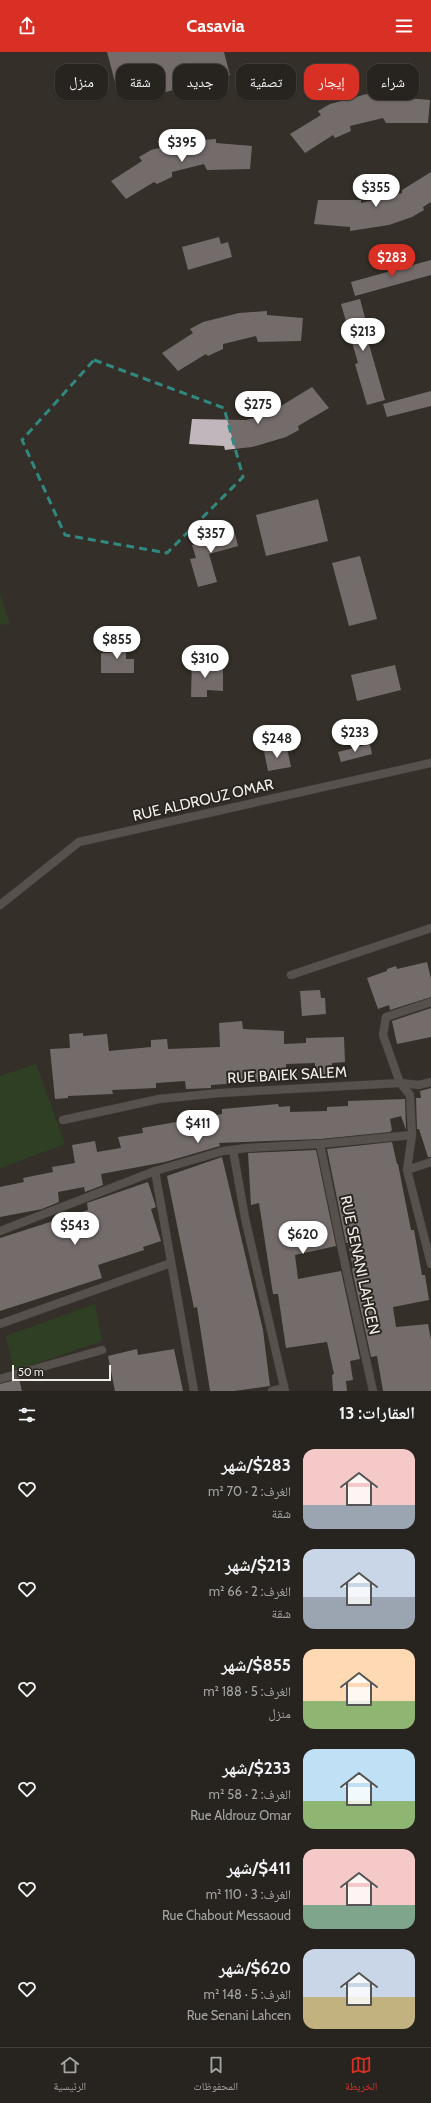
<!DOCTYPE html>
<html lang="ar">
<meta charset="utf-8">
<style>
:root{--surface:#27231e;--page:#332f2b;--text:#f1f3f6;--muted:#a4a4a4;--line:#43403c;--accent:#d93025}
body{margin:0;font-family:Cabin,"Noto Naskh Arabic",sans-serif;background:var(--page);color:var(--text);direction:rtl;height:100vh;display:flex;flex-direction:column;font-size:15px;white-space:nowrap}
*{box-sizing:border-box;margin:0}
p{font-size:13px;color:var(--muted)}
.icon{flex:none;width:22px;height:22px;fill:none;stroke:currentColor;stroke-width:2;stroke-linecap:round;stroke-linejoin:round}
.map{position:relative;height:1339px;overflow:hidden;direction:ltr}
.panel{display:flex;flex-direction:column;background:var(--surface);flex:1}
.panel>*{flex:none}
.banner{position:absolute;left:12px;top:12px;width:407px;height:36px;direction:rtl;display:flex;gap:8px}
.scale{position:absolute;left:12px;bottom:10px;width:99px;box-sizing:border-box;padding-left:4px;border:2px solid #f0ede9;border-top:0;font-size:11px;line-height:14px;white-space:nowrap;color:#f0ede9;-webkit-text-stroke:3px #2a251f;paint-order:stroke}
.price{position:absolute;translate:-50% -34px;padding:0 9px;border-radius:14px;background:#fff;color:#222;font-size:13px;line-height:26px;filter:drop-shadow(0 1px 2px #0008)}
.price::after{content:'';position:absolute;left:50%;top:24px;width:12px;height:9px;margin-left:-6px;background:inherit;clip-path:polygon(0 0,100% 0,50% 100%)}
.price.on{background:var(--accent);color:#fff}
ul{padding:0;list-style:none}
li{display:flex;align-items:center;gap:12px;height:100px;padding:0 16px}
li span{display:grid;place-items:center;flex:none;width:112px;height:80px;border-radius:12px;color:#555}
li>.icon{margin-inline-start:auto}
span .icon{width:48px;height:48px;fill:#fffc;stroke-width:1}
li b{font-size:17px}
h2{display:flex;justify-content:space-between;align-items:center;height:48px;padding:0 16px;font-size:17px}
.pill{padding:0 14px;border-radius:12px;background:var(--surface);box-shadow:0 1px 3px #0004,0 0 0 1px var(--line);font-size:14px;line-height:36px}
.pill.on{background:var(--accent);color:#fff}
header{display:flex;justify-content:space-between;align-items:center;height:52px;padding:0 16px;background:var(--accent);color:#fff;font-size:18px;font-weight:800}
.tab-bar{display:flex;justify-content:space-around;align-items:center;height:56px;border-top:1px solid var(--line);background:var(--surface);font-size:11px;color:var(--muted)}
.tab-bar a{display:grid;justify-items:center;gap:2px}
.tab-bar .on{color:var(--accent)}
.map>svg:first-child{display:block}
.green{fill:#29531d}
.building{fill:#c0b6bc}
.lines{fill:none;stroke-linecap:round;stroke-linejoin:round}
.minor-casing{stroke:#524d47;stroke-width:9}
.tertiary-casing{stroke:#524d47;stroke-width:9}
.minor{stroke:#7f7b79;stroke-width:8}
.tertiary{stroke:#7f7b79;stroke-width:8}
.marked{fill:none;stroke:#318880;stroke-width:3;stroke-dasharray:8 5;stroke-linejoin:round}
.labels{text-anchor:middle;dominant-baseline:central;stroke-width:4;stroke-linejoin:round;paint-order:stroke}
.street-label{font-size:15px;fill:#f0ede9;stroke:#2a251f}
</style>
<header><svg class="icon" aria-label="menu" viewBox="0 0 24 24"><path d="M4 6h16M4 12h16M4 18h16"/></svg>Casavia<svg class="icon" aria-label="share" viewBox="0 0 24 24"><path d="M12 15V3M7 8l5-5 5 5M5 13v7h14v-7"/></svg></header>
<div class="map">
<svg width="431" height="1339" viewBox="0 0 431 1339">
<rect width="100%" height="100%" fill="#342f28"/>
<g class="green">
<polygon points="0,542 10,573 0,572"/>
<polygon points="36,1012 65,1092 0,1116 0,1024"/>
<polygon points="95,1252 102,1289 14,1319 6,1284"/>
</g>
<g class="building">
<polygon points="107,0 224,0 230,23 143,46 140,35 127,39 124,28 115,30"/>
<polygon points="395,41 395,45 430,48 428,71 386,71 383,66 350,74 351,79 335,86 333,83 305,101 290,82 321,63 318,59 330,52 367,42"/>
<polygon points="216,87 216,91 252,94 250,117 207,118 204,112 172,120 172,125 157,132 154,130 126,147 111,129 142,109 139,105 151,98 188,89"/>
<polygon points="431,120 431,150 423,155 424,158 412,165 389,173 350,179 350,175 314,172 318,148 361,148 361,151 402,141 402,138"/>
<polygon points="219,185 221,192 228,190 232,205 188,218 182,195"/>
<polygon points="431,208 431,223 355,244 351,230"/>
<polygon points="360,247 371,288 368,289 385,348 367,353 355,312 358,311 341,252"/>
<polygon points="267,259 267,263 303,266 301,289 258,290 256,284 223,292 223,297 208,304 206,302 178,319 162,301 193,281 190,277 203,270 239,261"/>
<polygon points="312,335 329,356 298,374 299,378 286,385 252,395 225,398 224,394 189,392 192,367 246,368 277,360 276,357"/>
<polygon points="431,339 431,354 387,365 383,352"/>
<polygon points="318,447 328,489 266,504 256,463"/>
<polygon points="233,474 238,494 209,502 217,530 198,535 190,507 196,506 192,493 205,489 203,483"/>
<polygon points="360,504 377,567 349,574 332,511"/>
<polygon points="110,589 126,589 126,607 134,607 134,621 101,621 101,601 110,601"/>
<polygon points="192,606 207,607 207,616 223,617 223,639 207,638 207,645 191,645"/>
<polygon points="395,613 401,638 357,649 351,623"/>
<polygon points="370,692 372,702 341,710 338,700"/>
<polygon points="287,696 291,715 268,719 264,699"/>
<polygon points="427,910 431,927 431,945 390,958 389,953 378,957 367,926 387,919 387,917 396,914 397,917"/>
<polygon points="320,938 321,946 325,946 326,962 302,964 300,939"/>
<polygon points="431,956 431,985 397,992 392,969"/>
<polygon points="242,969 243,977 284,979 284,992 306,991 306,986 344,985 345,1010 332,1011 332,1022 315,1022 315,1011 286,1012 287,1025 265,1026 265,1029 211,1033 211,1036 186,1037 185,1029 156,1031 156,1036 112,1038 113,1042 68,1044 68,1046 55,1047 50,997 70,996 69,982 83,981 83,984 107,982 109,999 151,995 151,988 167,987 168,997 220,995 219,971"/>
<polygon points="431,1036 431,1105 428,1105 419,1077 417,1077 416,1046 421,1046 420,1039"/>
<polygon points="405,1047 406,1078 401,1064 390,1067 392,1078 390,1080 320,1087 219,1091 220,1094 165,1110 101,1122 103,1133 85,1140 84,1135 58,1140 59,1150 42,1157 0,1165 0,1135 24,1130 23,1126 53,1120 52,1115 75,1111 72,1093 95,1089 97,1100 121,1096 118,1085 143,1081 142,1076 222,1062 222,1057 278,1052 279,1055 290,1054 290,1060 327,1059 327,1055 348,1054 348,1049"/>
<polygon points="392,1090 397,1112 398,1112 411,1178 414,1178 422,1223 425,1223 429,1248 393,1255 396,1275 428,1272 431,1288 431,1339 383,1339 377,1304 371,1305 352,1217 353,1216 348,1191 346,1191 327,1097"/>
<polygon points="316,1098 336,1194 295,1203 298,1227 341,1219 360,1307 350,1309 353,1328 346,1329 347,1339 333,1339 332,1323 334,1322 327,1290 286,1296 278,1242 273,1242 259,1151 251,1153 248,1101"/>
<polygon points="222,1105 263,1278 270,1334 234,1339 210,1339 197,1255 194,1256 167,1124"/>
<polygon points="148,1130 156,1155 151,1157 161,1189 143,1195 144,1198 98,1213 102,1226 0,1259 0,1186 88,1158 87,1151"/>
<polygon points="137,1297 138,1303 174,1297 183,1339 115,1339 108,1304"/>
<polygon points="19,1327 22,1339 0,1339 0,1332"/>
</g>
<g class="lines">
<g class="minor-casing">
<g id="minor">
<polyline points="291,923 431,876"/>
<polyline points="431,1030 419,1033 400,1031 410,1043 412,1083 407,1118 431,1212"/>
<polyline points="63,1068 159,1047 220,1041 400,1031 383,983 386,965 431,950"/>
<polyline points="320,1092 346,1217 373,1339"/>
<polyline points="233,1098 245,1166 285,1339"/>
<polyline points="407,1118 431,1110"/>
<polyline points="155,1119 194,1339"/>
<polyline points="0,1179 155,1119 223,1099 247,1096 320,1092 412,1083"/>
<polyline points="0,1272 171,1211"/>
<polyline points="0,1327 102,1298"/>
<polyline points="272,1339 284,1336"/>
</g>
</g>
<g class="tertiary-casing">
<polyline id="tertiary" points="0,853 79,790 431,711"/>
</g>
<use href="#minor" class="minor"/>
<use href="#tertiary" class="tertiary"/>
</g>
<path d="M0 0H431V1339H0ZM94,308L224,356L243,425L167,501L65,483L22,388Z" fill="#342f28" fill-opacity=".55" fill-rule="evenodd"/>
<path class="marked" d="M94,308L224,356L243,425L167,501L65,483L22,388Z"/>
<g class="labels">
<g class="street-label">
<text transform="translate(203 748) rotate(-13)">RUE ALDROUZ OMAR</text>
<text transform="translate(287 1023) rotate(-3)">RUE BAIEK SALEM</text>
<text transform="translate(360 1213) rotate(78)">RUE SENANI LAHCEN</text>
</g>
</g>
</svg>
<div class="scale">50 m</div>
<b class="price" style="left:182px;top:111px">$395</b>
<b class="price" style="left:376px;top:156px">$355</b>
<b class="price on" style="left:392px;top:226px">$283</b>
<b class="price" style="left:363px;top:300px">$213</b>
<b class="price" style="left:258px;top:373px">$275</b>
<b class="price" style="left:211px;top:502px">$357</b>
<b class="price" style="left:117px;top:608px">$855</b>
<b class="price" style="left:205px;top:627px">$310</b>
<b class="price" style="left:355px;top:701px">$233</b>
<b class="price" style="left:277px;top:707px">$248</b>
<b class="price" style="left:198px;top:1092px">$411</b>
<b class="price" style="left:75px;top:1194px">$543</b>
<b class="price" style="left:303px;top:1203px">$620</b>
<div class="banner">
<a class="pill">شراء</a>
<a class="pill on">إيجار</a>
<a class="pill">تصفية</a>
<a class="pill">جديد</a>
<a class="pill">شقة</a>
<a class="pill">منزل</a>
</div>
</div>
<section class="panel">
<h2>العقارات: 13<svg class="icon" aria-label="filters" viewBox="0 0 24 24"><path d="M4 7h16M4 17h16"/><circle cx="9" cy="7" r="2"/><circle cx="15" cy="17" r="2"/></svg></h2>
<ul>
<li><span style="background:linear-gradient(#f6c9c9 70%,#9aa5b1 0)"><svg class="icon" aria-label="home" viewBox="0 0 24 24"><path d="M3 11l9-7 9 7M6 9v11h12V9"/></svg></span><div><b>$283/شهر</b><p>الغرف: 2 · 70 m²</p><p>شقة</p></div><svg class="icon" aria-label="heart" viewBox="0 0 24 24"><path d="M12 20l-8-8c-3-5 5-10 8-4 3-6 11-1 8 4z"/></svg></li>
<li><span style="background:linear-gradient(#c9d6e8 60%,#9aa5b1 0)"><svg class="icon" aria-label="home" viewBox="0 0 24 24"><path d="M3 11l9-7 9 7M6 9v11h12V9"/></svg></span><div><b>$213/شهر</b><p>الغرف: 2 · 66 m²</p><p>شقة</p></div><svg class="icon" aria-label="heart" viewBox="0 0 24 24"><path d="M12 20l-8-8c-3-5 5-10 8-4 3-6 11-1 8 4z"/></svg></li>
<li><span style="background:linear-gradient(#ffd9b3 65%,#8fb573 0)"><svg class="icon" aria-label="home" viewBox="0 0 24 24"><path d="M3 11l9-7 9 7M6 9v11h12V9"/></svg></span><div><b>$855/شهر</b><p>الغرف: 5 · 188 m²</p><p>منزل</p></div><svg class="icon" aria-label="heart" viewBox="0 0 24 24"><path d="M12 20l-8-8c-3-5 5-10 8-4 3-6 11-1 8 4z"/></svg></li>
<li><span style="background:linear-gradient(#bfe0f5 65%,#8fb573 0)"><svg class="icon" aria-label="home" viewBox="0 0 24 24"><path d="M3 11l9-7 9 7M6 9v11h12V9"/></svg></span><div><b>$233/شهر</b><p>الغرف: 2 · 58 m²</p><p>Rue Aldrouz Omar</p></div><svg class="icon" aria-label="heart" viewBox="0 0 24 24"><path d="M12 20l-8-8c-3-5 5-10 8-4 3-6 11-1 8 4z"/></svg></li>
<li><span style="background:linear-gradient(#f6c9c9 70%,#7fa58c 0)"><svg class="icon" aria-label="home" viewBox="0 0 24 24"><path d="M3 11l9-7 9 7M6 9v11h12V9"/></svg></span><div><b>$411/شهر</b><p>الغرف: 3 · 110 m²</p><p>Rue Chabout Messaoud</p></div><svg class="icon" aria-label="heart" viewBox="0 0 24 24"><path d="M12 20l-8-8c-3-5 5-10 8-4 3-6 11-1 8 4z"/></svg></li>
<li><span style="background:linear-gradient(#c9d6e8 60%,#c2b280 0)"><svg class="icon" aria-label="home" viewBox="0 0 24 24"><path d="M3 11l9-7 9 7M6 9v11h12V9"/></svg></span><div><b>$620/شهر</b><p>الغرف: 5 · 148 m²</p><p>Rue Senani Lahcen</p></div><svg class="icon" aria-label="heart" viewBox="0 0 24 24"><path d="M12 20l-8-8c-3-5 5-10 8-4 3-6 11-1 8 4z"/></svg></li>
</ul>
</section>
<nav class="tab-bar">
<a class="on"><svg class="icon" aria-label="map" viewBox="0 0 24 24"><path d="M3 6l6-2 6 2 6-2v14l-6 2-6-2-6 2zM9 4v14M15 6v14"/></svg>الخريطة</a>
<a><svg class="icon" aria-label="saved" viewBox="0 0 24 24"><path d="M7 4h10v16l-5-4-5 4z"/></svg>المحفوظات</a>
<a><svg class="icon" aria-label="home" viewBox="0 0 24 24"><path d="M3 11l9-7 9 7M6 9v11h12V9"/></svg>الرئيسية</a>
</nav>
